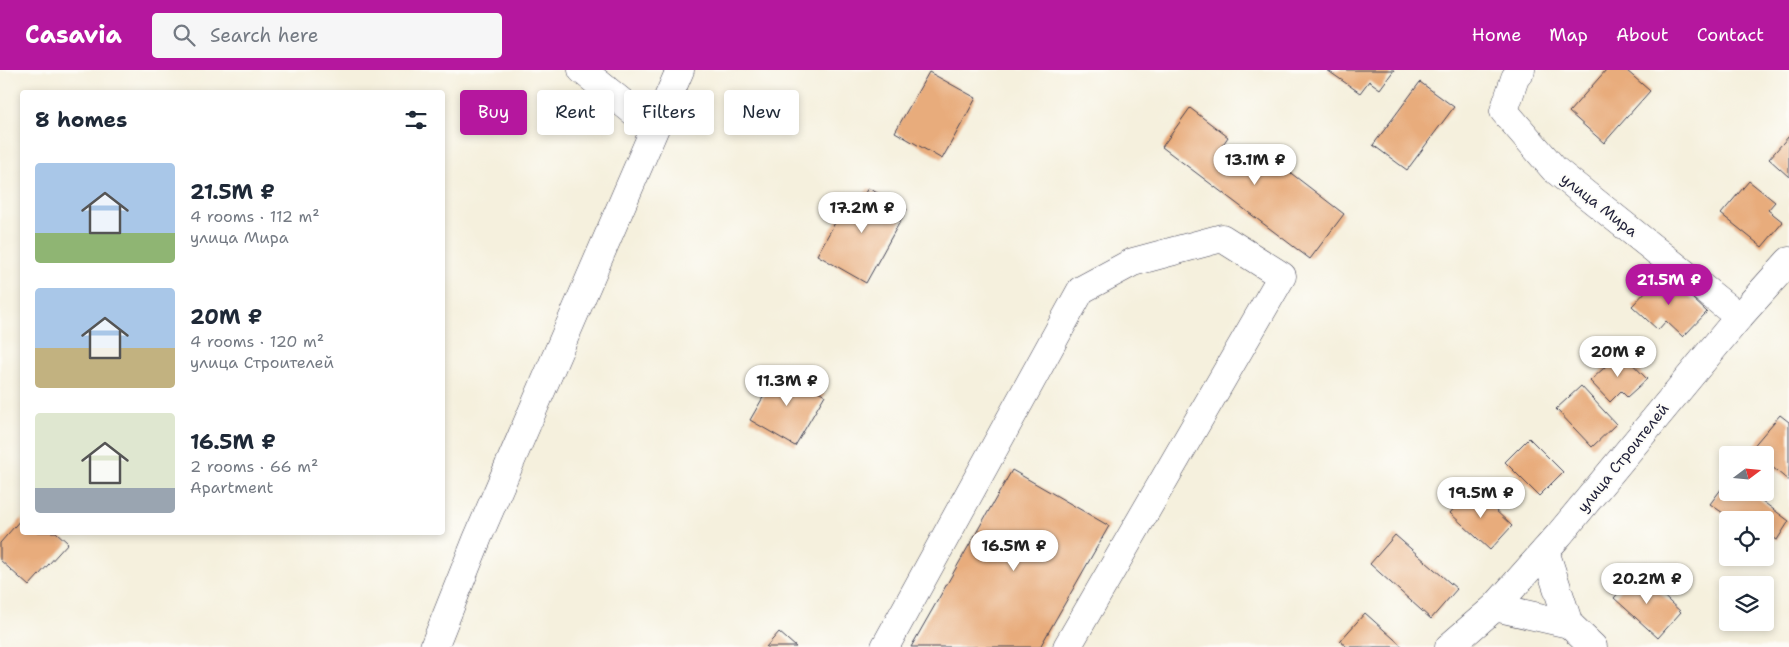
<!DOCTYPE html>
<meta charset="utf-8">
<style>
:root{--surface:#fff;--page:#f6f6f7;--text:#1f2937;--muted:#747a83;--accent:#b5179e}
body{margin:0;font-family:"Shantell Sans",sans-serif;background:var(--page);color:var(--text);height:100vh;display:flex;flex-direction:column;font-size:19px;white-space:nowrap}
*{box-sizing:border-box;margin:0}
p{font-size:16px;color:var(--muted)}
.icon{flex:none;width:28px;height:28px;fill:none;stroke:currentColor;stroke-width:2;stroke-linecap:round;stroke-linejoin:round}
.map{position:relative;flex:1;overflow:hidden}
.side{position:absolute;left:20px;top:20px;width:425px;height:445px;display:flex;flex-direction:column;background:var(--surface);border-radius:5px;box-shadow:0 2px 8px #0003}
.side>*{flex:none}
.hud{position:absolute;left:460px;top:20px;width:475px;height:45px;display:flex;gap:10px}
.needle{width:32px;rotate:74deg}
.tools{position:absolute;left:1719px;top:376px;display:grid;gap:10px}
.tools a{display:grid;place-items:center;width:55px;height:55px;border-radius:5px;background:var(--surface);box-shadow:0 2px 8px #0003;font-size:25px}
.price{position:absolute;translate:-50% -42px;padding:0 11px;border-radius:18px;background:#fff;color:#222;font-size:16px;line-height:32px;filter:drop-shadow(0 1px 2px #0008)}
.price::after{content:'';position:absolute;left:50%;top:30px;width:15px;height:11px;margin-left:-8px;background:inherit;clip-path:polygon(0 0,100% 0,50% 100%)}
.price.on{background:var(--accent);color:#fff}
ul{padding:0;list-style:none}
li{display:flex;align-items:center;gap:15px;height:125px;padding:0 15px}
li span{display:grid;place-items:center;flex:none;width:140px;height:100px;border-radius:5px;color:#555}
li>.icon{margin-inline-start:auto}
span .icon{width:60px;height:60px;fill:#fffc;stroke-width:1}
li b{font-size:21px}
h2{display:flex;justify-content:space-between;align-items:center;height:60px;padding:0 15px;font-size:21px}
.chip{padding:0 18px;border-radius:5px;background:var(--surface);box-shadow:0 2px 8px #0003;font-size:18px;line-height:45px}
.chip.on{background:var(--accent);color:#fff}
header{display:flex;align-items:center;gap:30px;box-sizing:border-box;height:70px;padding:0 25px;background:var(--accent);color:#fff}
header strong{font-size:24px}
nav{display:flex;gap:28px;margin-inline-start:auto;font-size:18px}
.search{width:350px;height:45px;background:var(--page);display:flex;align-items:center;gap:12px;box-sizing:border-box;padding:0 18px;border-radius:5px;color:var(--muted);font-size:19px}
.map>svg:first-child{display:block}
.building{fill:#e8ac7c}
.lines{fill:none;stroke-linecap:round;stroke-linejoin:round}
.minor-casing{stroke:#424153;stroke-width:29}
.minor{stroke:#fff;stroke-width:28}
.labels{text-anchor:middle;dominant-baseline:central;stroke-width:4;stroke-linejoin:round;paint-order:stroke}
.street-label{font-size:15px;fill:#22223b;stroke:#fdfcf7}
</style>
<header>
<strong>Casavia</strong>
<div class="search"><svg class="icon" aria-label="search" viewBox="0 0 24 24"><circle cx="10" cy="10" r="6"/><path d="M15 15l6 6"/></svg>Search here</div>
<nav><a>Home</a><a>Map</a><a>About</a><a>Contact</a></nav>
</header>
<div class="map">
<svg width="1789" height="577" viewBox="0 0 1789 577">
<rect width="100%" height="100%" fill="#fdfcf7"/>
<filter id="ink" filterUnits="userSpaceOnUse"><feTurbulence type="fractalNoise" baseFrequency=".02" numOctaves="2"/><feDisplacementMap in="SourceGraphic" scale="10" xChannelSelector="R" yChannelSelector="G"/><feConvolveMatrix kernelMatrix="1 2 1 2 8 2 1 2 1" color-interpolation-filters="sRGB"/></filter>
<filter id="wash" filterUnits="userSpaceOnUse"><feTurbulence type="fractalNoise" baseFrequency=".0096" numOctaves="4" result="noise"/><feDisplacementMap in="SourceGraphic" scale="20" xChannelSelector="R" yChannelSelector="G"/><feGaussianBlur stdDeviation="1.12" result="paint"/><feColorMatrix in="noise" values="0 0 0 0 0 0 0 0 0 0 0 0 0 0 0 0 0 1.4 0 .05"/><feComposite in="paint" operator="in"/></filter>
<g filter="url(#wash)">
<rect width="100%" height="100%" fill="#f5f0dd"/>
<g id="blocks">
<g class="building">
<polygon points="1327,0 1394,0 1380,19 1369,11 1360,23"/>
<polygon points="1606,0 1626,0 1650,21 1604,73 1569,42"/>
<polygon points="929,2 976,28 942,89 895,62"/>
<polygon points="1420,12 1454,37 1407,100 1373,75"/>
<polygon points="1190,38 1228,67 1222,76 1258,103 1270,87 1344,144 1310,189 1162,77"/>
<polygon points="1789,66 1789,107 1769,89"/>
<polygon points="1749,111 1775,132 1768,140 1783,152 1762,177 1721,144"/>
<polygon points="868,118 907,139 866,213 817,185 850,126 860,131"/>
<polygon points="1664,202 1707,242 1683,267 1666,251 1658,260 1632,236"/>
<polygon points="1621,282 1647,309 1627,327 1621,321 1610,332 1590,311"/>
<polygon points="780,298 825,325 795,376 750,350"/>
<polygon points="1581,316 1616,354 1592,377 1556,339"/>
<polygon points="1780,345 1789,352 1789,411 1765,391 1765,385 1758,385 1751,379"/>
<polygon points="1529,368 1563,402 1539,426 1505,392"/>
<polygon points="1012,400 1109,456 1040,577 911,577"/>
<polygon points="1728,410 1728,422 1750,422 1789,451 1777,470 1765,462 1765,450 1733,450 1710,434"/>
<polygon points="1472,418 1512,456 1490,480 1450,443"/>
<polygon points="22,448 22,462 56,462 68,473 29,516 0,490 0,473"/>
<polygon points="1395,465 1457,519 1431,549 1370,494"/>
<polygon points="1637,502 1681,542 1658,568 1614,528"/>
<polygon points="1365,543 1403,577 1347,577 1340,571"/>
<polygon points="779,562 796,577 766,577"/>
</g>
</g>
</g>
<g filter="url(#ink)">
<use href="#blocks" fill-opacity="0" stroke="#424153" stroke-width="1"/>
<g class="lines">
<g class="minor-casing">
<g id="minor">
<polyline points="582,0 654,58"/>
<polyline points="1521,0 1515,8 1504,41 1554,99 1739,247"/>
<polyline points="1545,481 1569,554"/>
<polyline points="1495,537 1569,554 1593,577"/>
<polyline points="434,577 478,467 680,0"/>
<polyline points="885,577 1081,220 1133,192 1222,168 1282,206 1067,577"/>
<polyline points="1449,577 1495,537 1559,465 1739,247 1789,191"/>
</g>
</g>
<use href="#minor" class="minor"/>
</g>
</g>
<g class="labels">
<g class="street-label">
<text transform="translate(1599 135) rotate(38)">улица Мира</text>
<text transform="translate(1623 388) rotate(-51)">улица Строителей</text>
</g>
</g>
</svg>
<div class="tools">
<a><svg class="needle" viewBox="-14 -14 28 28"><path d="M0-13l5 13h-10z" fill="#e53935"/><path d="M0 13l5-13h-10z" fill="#747a83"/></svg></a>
<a><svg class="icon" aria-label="locate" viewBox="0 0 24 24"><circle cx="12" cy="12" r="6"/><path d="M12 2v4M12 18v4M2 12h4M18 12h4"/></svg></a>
<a><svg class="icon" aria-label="layers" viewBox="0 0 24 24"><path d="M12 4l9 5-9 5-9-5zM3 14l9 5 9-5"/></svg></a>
</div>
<b class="price" style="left:1255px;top:116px">13.1M ₽</b>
<b class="price" style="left:862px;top:164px">17.2M ₽</b>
<b class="price on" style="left:1669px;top:236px">21.5M ₽</b>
<b class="price" style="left:1618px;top:308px">20M ₽</b>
<b class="price" style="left:787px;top:337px">11.3M ₽</b>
<b class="price" style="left:1481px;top:449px">19.5M ₽</b>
<b class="price" style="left:1014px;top:502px">16.5M ₽</b>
<b class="price" style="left:1647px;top:535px">20.2M ₽</b>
<div class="hud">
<a class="chip on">Buy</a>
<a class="chip">Rent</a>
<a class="chip">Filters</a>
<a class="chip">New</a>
</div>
<section class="side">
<h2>8 homes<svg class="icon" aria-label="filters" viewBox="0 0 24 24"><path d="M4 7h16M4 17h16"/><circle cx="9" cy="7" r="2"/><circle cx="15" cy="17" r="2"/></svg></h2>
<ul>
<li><span style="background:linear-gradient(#a9c7e8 70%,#8fb573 0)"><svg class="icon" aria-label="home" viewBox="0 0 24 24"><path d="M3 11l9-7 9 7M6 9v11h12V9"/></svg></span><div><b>21.5M ₽</b><p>4 rooms · 112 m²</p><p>улица Мира</p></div></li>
<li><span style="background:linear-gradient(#a9c7e8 60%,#c2b280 0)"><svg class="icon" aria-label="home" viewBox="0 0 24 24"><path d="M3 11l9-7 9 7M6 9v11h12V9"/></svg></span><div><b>20M ₽</b><p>4 rooms · 120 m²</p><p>улица Строителей</p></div></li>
<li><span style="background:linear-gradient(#dfe7d0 75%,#9aa5b1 0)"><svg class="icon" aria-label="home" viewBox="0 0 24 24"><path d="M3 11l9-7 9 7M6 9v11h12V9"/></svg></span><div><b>16.5M ₽</b><p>2 rooms · 66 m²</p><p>Apartment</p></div></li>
</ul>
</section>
</div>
